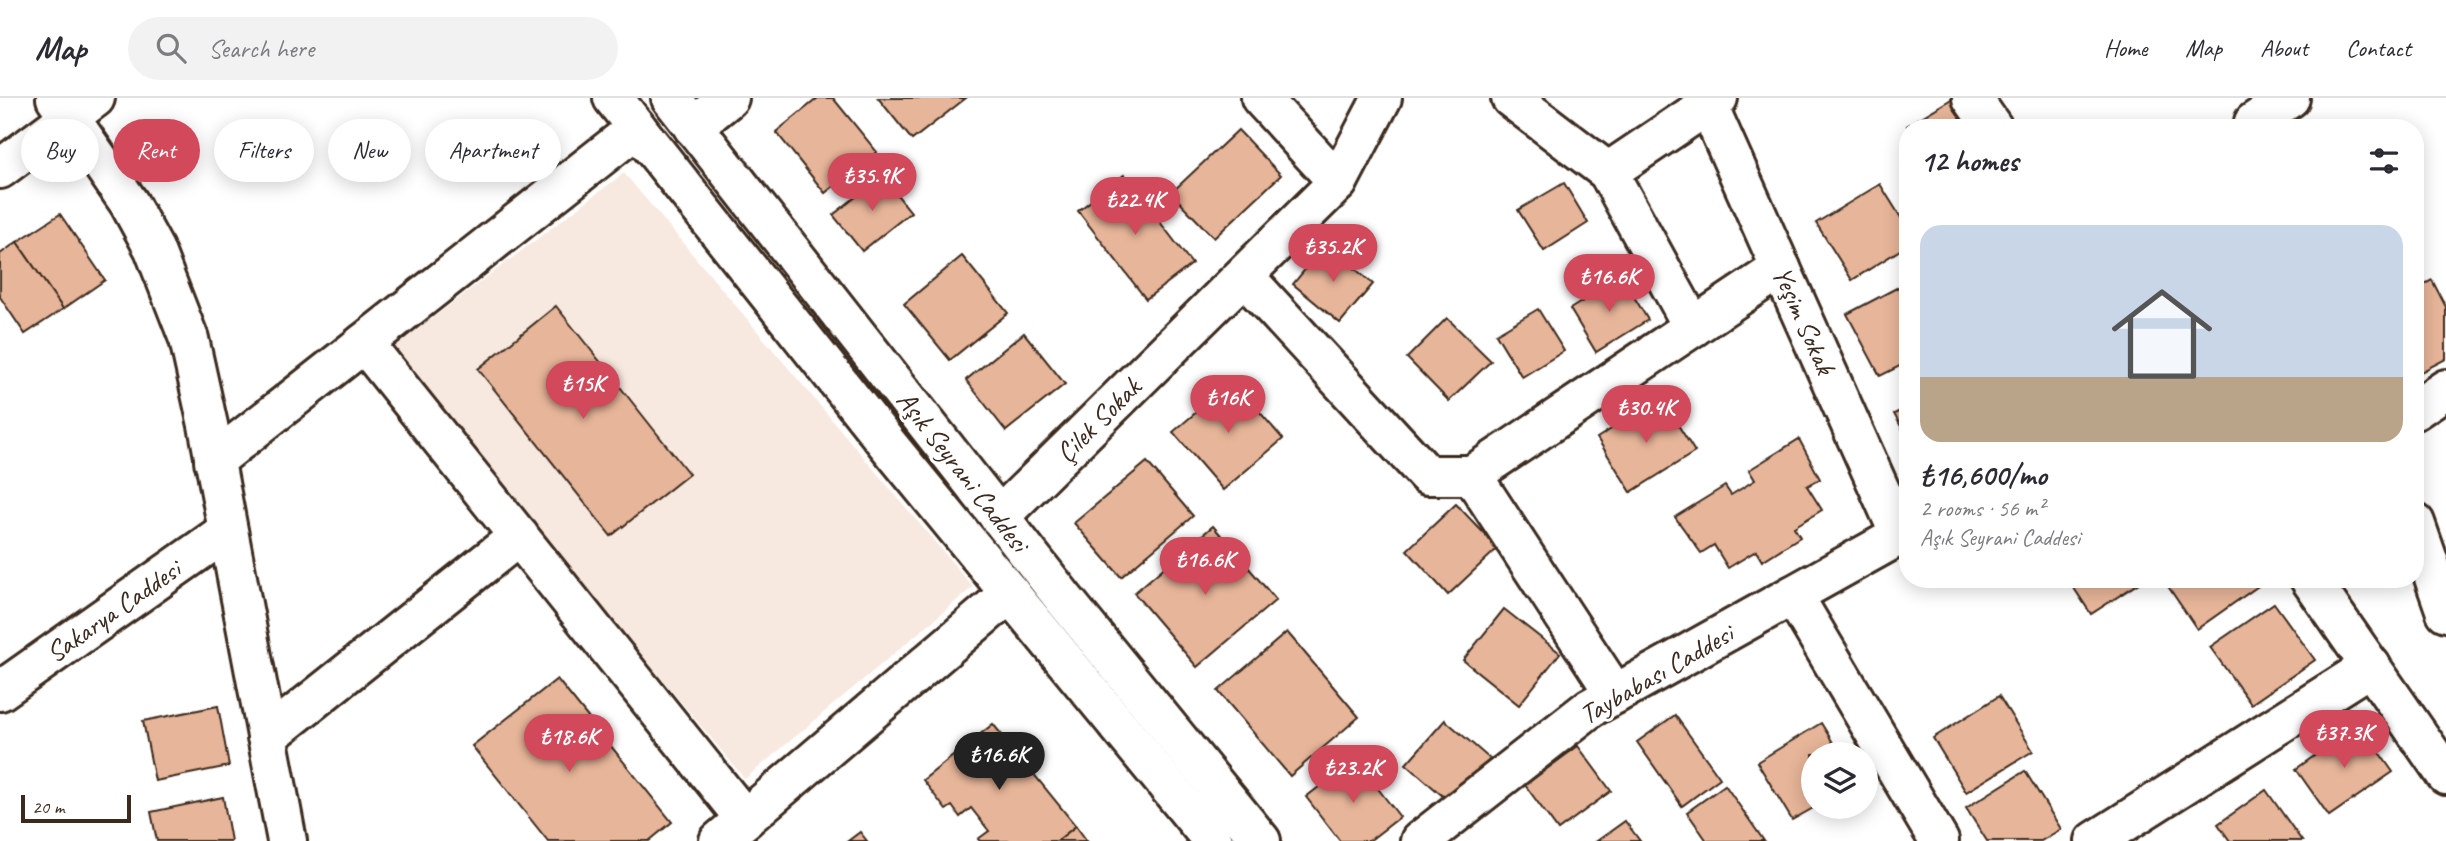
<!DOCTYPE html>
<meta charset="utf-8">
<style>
:root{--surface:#fff;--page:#f2f2f3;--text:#2b2b33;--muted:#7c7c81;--line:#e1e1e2;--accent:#d1495b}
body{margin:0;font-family:Caveat,sans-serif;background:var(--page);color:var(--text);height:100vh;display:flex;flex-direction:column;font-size:26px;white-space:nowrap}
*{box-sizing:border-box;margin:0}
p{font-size:23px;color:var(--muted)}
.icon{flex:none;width:38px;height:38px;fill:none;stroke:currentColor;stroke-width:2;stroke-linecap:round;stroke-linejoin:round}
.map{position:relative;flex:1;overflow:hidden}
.side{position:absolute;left:1899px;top:21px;width:525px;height:469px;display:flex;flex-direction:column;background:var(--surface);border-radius:28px;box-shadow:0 4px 18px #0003}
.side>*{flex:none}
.guide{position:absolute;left:21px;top:21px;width:665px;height:63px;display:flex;gap:14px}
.buttons{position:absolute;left:1801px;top:644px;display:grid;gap:14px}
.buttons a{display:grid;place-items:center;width:77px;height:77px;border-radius:50%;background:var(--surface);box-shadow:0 4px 18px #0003;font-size:35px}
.scale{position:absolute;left:21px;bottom:18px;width:110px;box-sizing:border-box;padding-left:7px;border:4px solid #3b2a1e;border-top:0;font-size:19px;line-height:24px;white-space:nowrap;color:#3b2a1e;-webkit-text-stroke:5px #fff;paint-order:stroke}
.price{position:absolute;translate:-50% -60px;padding:0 16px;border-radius:24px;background:var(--accent);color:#fff;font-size:23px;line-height:46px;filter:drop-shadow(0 2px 4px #0008)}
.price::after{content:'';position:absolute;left:50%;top:42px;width:21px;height:16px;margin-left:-10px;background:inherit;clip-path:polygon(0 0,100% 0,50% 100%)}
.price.active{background:#222;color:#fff}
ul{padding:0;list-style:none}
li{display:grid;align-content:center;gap:14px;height:371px;padding:0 21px}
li+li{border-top:2px solid var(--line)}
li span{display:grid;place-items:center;height:217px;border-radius:21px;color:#555}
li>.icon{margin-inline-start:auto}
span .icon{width:126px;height:126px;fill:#fffc;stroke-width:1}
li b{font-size:30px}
h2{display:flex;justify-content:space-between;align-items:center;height:84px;padding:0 21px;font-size:30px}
.tag{padding:0 24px;border-radius:32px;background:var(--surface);box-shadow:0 4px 18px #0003;font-size:24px;line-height:63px}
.tag.active{background:var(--accent);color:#fff}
header{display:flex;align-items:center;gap:42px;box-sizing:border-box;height:98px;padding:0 35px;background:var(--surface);border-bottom:2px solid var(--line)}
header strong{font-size:33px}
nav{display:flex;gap:38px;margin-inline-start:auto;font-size:24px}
.search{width:490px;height:63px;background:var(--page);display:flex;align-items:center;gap:18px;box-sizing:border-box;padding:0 24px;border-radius:38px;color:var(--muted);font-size:26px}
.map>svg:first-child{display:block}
.built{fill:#f8e9e0}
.building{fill:#e7b599;stroke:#3b2a1e;stroke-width:2}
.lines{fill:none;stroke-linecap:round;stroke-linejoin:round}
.street-casing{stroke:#3b2a1e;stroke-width:44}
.secondary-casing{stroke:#3b2a1e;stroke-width:44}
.street{stroke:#fff;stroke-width:38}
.secondary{stroke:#fff;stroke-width:38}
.labels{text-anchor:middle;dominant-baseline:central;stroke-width:6;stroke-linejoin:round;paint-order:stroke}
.street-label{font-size:28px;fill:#3b2a1e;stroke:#fff}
</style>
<header>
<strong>Map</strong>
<div class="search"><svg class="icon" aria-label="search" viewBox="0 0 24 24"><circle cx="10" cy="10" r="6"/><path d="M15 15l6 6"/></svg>Search here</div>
<nav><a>Home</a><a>Map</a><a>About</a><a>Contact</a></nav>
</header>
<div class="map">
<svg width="2446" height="743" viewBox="0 0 2446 743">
<rect width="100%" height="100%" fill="#fff"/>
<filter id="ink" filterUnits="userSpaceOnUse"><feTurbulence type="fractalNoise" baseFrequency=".0143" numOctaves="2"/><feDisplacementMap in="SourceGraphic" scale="14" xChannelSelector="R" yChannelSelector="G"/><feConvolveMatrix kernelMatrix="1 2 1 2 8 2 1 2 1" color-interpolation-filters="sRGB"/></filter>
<g filter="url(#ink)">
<polygon class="built" points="624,75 973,489 745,681 389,253"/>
<g class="building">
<polygon points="818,0 833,0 877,54 825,95 776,34"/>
<polygon points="878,0 966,0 912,42"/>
<polygon points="1953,0 1975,30 1908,30 1907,28"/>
<polygon points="1238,32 1281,77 1214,140 1171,95"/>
<polygon points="1124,77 1192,166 1146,201 1078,113"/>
<polygon points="882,78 911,114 862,153 833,117"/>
<polygon points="1564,85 1588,125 1544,153 1518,112"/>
<polygon points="1880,86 1908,131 1908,147 1852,182 1816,125"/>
<polygon points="60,116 105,182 63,211 17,144"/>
<polygon points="17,144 63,211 25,236 0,199 0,156"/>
<polygon points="1326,146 1373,186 1340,225 1293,186"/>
<polygon points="962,158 1008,215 950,262 904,206"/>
<polygon points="1622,179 1648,222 1596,254 1570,211"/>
<polygon points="2432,182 2446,209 2446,261 2417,276 2415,191"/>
<polygon points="1908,184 1908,264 1880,278 1847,216"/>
<polygon points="556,208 689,376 611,438 478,271"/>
<polygon points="1538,211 1564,253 1522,279 1496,236"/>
<polygon points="1447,220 1491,263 1449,303 1407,260"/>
<polygon points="1024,235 1065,286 1006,333 966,282"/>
<polygon points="1233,283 1283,341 1223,392 1173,334"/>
<polygon points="1661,300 1695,354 1631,394 1597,340"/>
<polygon points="1908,309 1908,341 1894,316"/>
<polygon points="1799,341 1820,381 1807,388 1822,412 1794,429 1800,439 1762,463 1756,453 1728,470 1714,447 1701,455 1675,419 1725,388 1731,397 1755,382 1749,372"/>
<polygon points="1147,364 1193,418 1121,479 1074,425"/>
<polygon points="1456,406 1498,450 1448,497 1407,452"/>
<polygon points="1213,428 1276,502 1197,569 1134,495"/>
<polygon points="2068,481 2137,481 2139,485 2091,516"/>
<polygon points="2163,481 2257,481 2261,486 2197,531"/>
<polygon points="2274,505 2315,562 2251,606 2210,549"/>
<polygon points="1504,511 1560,555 1519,607 1463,562"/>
<polygon points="1287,534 1359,619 1290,678 1218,593"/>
<polygon points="557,581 672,724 649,743 548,743 472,648"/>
<polygon points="1999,598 2033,653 1966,694 1933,640"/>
<polygon points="218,608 229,668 155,683 143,623"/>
<polygon points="1675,617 1720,680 1682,708 1637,644"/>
<polygon points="1445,622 1490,661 1452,706 1406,666"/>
<polygon points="1821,625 1840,656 1813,656 1815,709 1792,722 1757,664"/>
<polygon points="993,626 1076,728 1057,743 980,743 978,741 989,733 971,710 960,719 952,708 946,712 923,682"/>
<polygon points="2359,626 2393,674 2329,718 2296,671"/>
<polygon points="1578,648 1611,693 1558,732 1525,687"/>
<polygon points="1355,661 1400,719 1369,743 1340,743 1306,699"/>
<polygon points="2025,673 2061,731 2041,743 1987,743 1966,710"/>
<polygon points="1725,687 1764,743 1707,743 1687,714"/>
<polygon points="2266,692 2302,743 2230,743 2218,726"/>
<polygon points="223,699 231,743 157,743 151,714"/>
<polygon points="1625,723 1640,743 1597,743"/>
<polygon points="1076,728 1087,743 1057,743"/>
<polygon points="860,734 867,743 848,743"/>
</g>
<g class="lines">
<g class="street-casing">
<g id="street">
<polyline points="56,0 129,105 154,151 189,241 208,327 287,743"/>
<polyline points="1261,0 1338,84"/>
<polyline points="1511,0 1608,74 1693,229"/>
<polyline points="1972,0 1993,30"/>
<polyline points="1708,7 1900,437"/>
<polyline points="2254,24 2290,0"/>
<polyline points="693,29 729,0"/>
<polyline points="0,71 95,0"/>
<polyline points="1608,74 1718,0"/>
<polyline points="1244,178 1427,377 1472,377 1615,596"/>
<polyline points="364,245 745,721"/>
<polyline points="2415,312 2446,291"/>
<polyline points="214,363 637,30"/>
<polyline points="1472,377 1781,170"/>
<polyline points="999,419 1338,84 1382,0"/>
<polyline points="2415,425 2446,514"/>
<polyline points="2310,481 2446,677"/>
<polyline points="1793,497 1939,743"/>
<polyline points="0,593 227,433"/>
<polyline points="267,639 519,438"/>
<polyline points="719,743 1010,495"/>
<polyline points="2095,743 2371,568"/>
</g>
</g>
<g class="secondary-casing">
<g id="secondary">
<polyline points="613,0 885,343 1213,743"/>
<polyline points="671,0 1064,501 1261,743"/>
<polyline points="1420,743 1590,610 1908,433"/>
</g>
</g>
<use href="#street" class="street"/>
<use href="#secondary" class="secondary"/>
</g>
</g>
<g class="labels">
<g class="street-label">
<text transform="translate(1804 222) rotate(66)">Yeşim Sokak</text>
<text transform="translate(1098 322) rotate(-45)">Çilek Sokak</text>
<text transform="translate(963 373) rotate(52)">Aşık Seyrani Caddesi</text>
<text transform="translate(113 513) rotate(-35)">Sakarya Caddesi</text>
<text transform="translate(1656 576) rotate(-30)">Taybabası Caddesi</text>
</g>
</g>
</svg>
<div class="buttons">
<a><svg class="icon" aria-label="layers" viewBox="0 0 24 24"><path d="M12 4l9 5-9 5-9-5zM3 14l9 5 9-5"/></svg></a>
</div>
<div class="scale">20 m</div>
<b class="price" style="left:872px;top:115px">₺35.9K</b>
<b class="price" style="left:1135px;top:139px">₺22.4K</b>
<b class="price" style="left:1333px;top:186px">₺35.2K</b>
<b class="price" style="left:1609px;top:216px">₺16.6K</b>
<b class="price" style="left:583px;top:323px">₺15K</b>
<b class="price" style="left:1228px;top:337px">₺16K</b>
<b class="price" style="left:1646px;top:347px">₺30.4K</b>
<b class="price" style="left:1205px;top:499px">₺16.6K</b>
<b class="price" style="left:2344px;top:672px">₺37.3K</b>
<b class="price" style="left:569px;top:676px">₺18.6K</b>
<b class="price active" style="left:999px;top:694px">₺16.6K</b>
<b class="price" style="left:1353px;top:707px">₺23.2K</b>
<div class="guide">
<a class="tag">Buy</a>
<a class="tag active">Rent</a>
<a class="tag">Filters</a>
<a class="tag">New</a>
<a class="tag">Apartment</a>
</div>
<section class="side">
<h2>12 homes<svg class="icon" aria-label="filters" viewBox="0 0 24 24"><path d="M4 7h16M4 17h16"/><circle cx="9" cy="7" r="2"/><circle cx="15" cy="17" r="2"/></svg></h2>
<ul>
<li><span style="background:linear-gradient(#c9d6e8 70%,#b9a48a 0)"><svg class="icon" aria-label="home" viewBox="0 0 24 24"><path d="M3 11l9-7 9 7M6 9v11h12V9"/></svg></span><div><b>₺16,600/mo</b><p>2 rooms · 56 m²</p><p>Aşık Seyrani Caddesi</p></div></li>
</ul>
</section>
</div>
